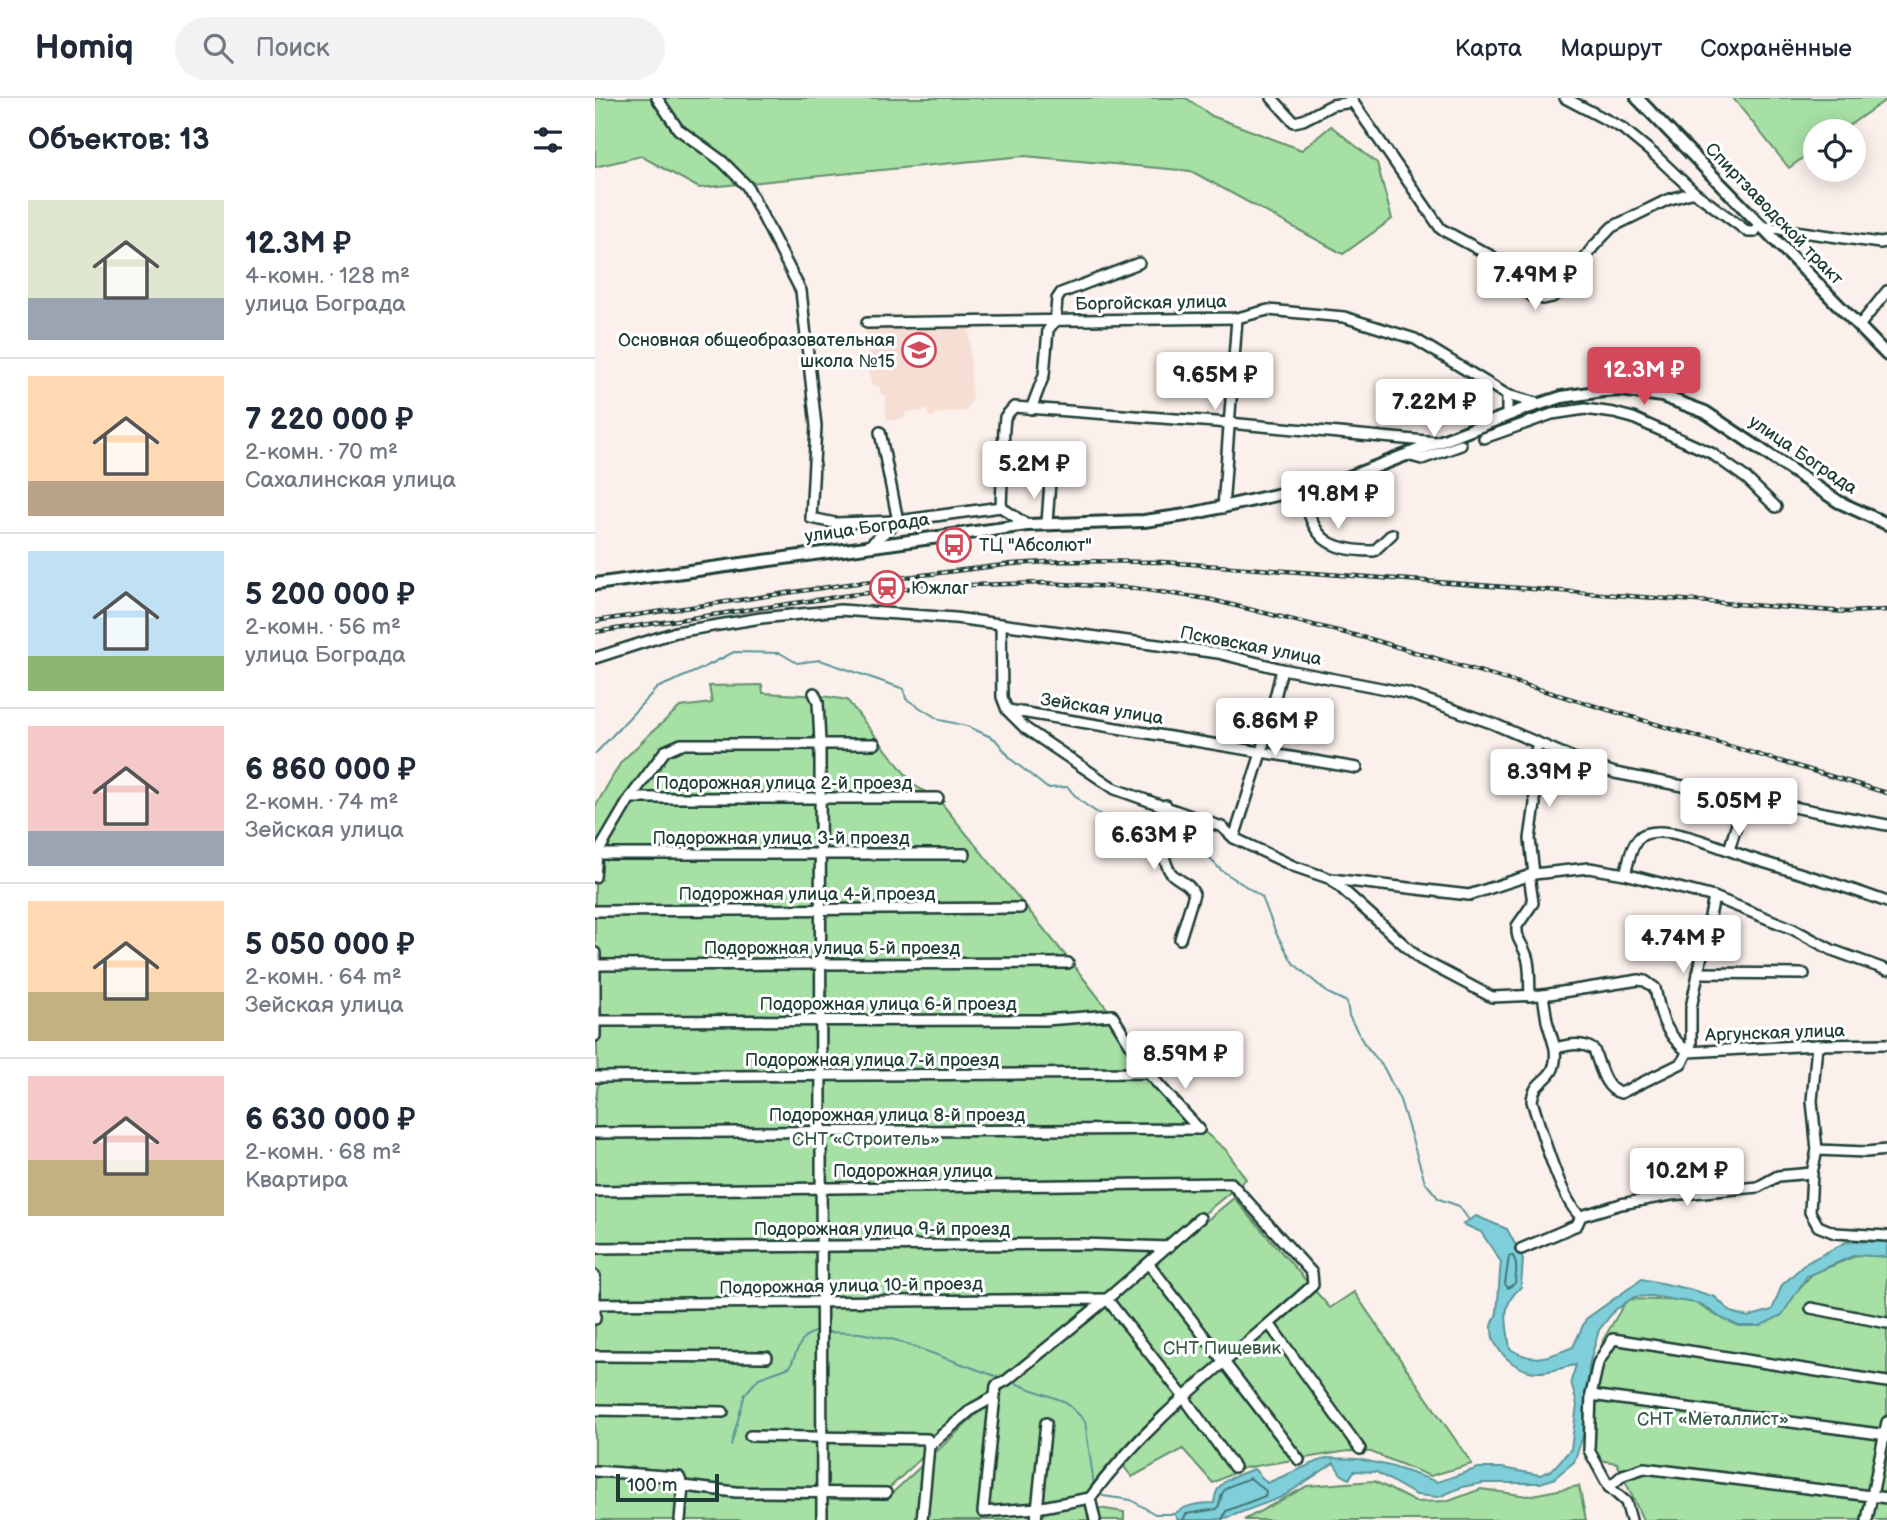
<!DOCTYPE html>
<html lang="ru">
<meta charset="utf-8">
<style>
:root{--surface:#fff;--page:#f2f2f3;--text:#1f2937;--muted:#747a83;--line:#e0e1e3;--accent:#d1495b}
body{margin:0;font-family:"Balsamiq Sans",sans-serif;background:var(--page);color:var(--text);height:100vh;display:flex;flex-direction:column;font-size:26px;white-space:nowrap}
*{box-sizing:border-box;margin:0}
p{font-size:23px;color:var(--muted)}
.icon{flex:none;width:38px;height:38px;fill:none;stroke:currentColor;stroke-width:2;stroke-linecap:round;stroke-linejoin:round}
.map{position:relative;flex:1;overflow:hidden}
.panel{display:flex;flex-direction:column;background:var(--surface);width:595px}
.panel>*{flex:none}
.tools{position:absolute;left:1208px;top:21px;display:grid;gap:14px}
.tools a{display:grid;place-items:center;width:63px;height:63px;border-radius:50%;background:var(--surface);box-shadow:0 4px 18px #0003;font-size:35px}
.scale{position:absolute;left:21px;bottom:18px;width:103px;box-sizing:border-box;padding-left:7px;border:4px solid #1f3d34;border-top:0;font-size:19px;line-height:24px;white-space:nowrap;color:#1f3d34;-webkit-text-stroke:5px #fff;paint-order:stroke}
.price{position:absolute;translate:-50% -60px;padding:0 16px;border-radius:7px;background:#fff;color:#222;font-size:23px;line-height:46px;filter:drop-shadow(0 2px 4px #0008)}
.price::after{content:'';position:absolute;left:50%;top:42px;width:21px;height:16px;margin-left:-10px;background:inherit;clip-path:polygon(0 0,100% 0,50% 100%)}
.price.on{background:var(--accent);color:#fff}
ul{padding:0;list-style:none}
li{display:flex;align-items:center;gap:21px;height:175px;padding:0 28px}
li+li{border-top:2px solid var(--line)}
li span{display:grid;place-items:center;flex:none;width:196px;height:140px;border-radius:0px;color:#555}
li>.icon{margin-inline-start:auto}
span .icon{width:84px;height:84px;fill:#fffc;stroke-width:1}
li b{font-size:30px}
h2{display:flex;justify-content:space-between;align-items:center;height:84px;padding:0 28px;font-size:30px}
header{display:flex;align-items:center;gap:42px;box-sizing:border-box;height:98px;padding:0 35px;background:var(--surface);border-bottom:2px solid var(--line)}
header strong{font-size:33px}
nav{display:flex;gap:38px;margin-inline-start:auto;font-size:24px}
.search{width:490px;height:63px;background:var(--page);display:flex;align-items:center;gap:18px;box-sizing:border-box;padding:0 24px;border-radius:38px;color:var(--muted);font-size:26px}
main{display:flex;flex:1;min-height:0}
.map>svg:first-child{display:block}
.built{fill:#f6ded4}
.green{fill:#a6e0a5;stroke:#628e6c;stroke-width:2}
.water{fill:#7fcfdb;stroke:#599598;stroke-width:2}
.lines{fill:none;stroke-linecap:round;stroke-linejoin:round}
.shore{stroke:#457777;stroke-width:2}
.stream{stroke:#599598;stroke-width:2}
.minor-casing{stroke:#1f3d34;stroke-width:14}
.major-casing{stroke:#1f3d34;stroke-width:16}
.minor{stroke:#fff;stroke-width:9}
.major{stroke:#fff;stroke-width:10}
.rail-casing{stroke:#1f3d34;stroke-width:4.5}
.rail{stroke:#fff;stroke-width:2;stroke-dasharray:5;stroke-linecap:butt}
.labels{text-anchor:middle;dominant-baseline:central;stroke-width:6;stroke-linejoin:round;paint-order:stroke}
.street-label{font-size:18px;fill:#1f3d34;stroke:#fff}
.poi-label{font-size:18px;fill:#1f3d34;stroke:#fff;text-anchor:start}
.park-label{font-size:18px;fill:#3a5e4b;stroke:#fff}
</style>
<header>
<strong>Homiq</strong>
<div class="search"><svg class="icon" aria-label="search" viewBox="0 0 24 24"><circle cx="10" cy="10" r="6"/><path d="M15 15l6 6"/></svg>Поиск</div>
<nav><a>Карта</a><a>Маршрут</a><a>Сохранённые</a></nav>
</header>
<main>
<section class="panel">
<h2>Объектов: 13<svg class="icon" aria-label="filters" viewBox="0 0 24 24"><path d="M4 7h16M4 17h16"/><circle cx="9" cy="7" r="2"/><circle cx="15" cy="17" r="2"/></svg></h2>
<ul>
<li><span style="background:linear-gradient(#dfe7d0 70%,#9aa5b1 0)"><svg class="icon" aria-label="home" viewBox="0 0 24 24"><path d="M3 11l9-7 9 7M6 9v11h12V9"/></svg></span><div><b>12.3M ₽</b><p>4-комн. · 128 m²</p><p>улица Бограда</p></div></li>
<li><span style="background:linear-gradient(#ffd9b3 75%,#b9a48a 0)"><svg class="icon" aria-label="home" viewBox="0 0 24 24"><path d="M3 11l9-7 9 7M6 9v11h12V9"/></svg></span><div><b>7 220 000 ₽</b><p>2-комн. · 70 m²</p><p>Сахалинская улица</p></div></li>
<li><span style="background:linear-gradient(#bfe0f5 75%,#8fb573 0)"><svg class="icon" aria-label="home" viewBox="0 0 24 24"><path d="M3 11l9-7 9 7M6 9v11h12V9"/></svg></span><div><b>5 200 000 ₽</b><p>2-комн. · 56 m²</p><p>улица Бограда</p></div></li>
<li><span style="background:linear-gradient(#f6c9c9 75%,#9aa5b1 0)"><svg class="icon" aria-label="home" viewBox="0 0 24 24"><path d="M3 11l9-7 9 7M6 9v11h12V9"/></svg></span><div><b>6 860 000 ₽</b><p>2-комн. · 74 m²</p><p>Зейская улица</p></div></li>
<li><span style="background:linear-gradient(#ffd9b3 65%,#c2b280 0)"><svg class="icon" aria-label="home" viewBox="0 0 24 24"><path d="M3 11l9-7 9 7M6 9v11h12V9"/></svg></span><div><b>5 050 000 ₽</b><p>2-комн. · 64 m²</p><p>Зейская улица</p></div></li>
<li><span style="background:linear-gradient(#f6c9c9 60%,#c2b280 0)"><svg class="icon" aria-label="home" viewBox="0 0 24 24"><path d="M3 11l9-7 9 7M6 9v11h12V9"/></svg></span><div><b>6 630 000 ₽</b><p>2-комн. · 68 m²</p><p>Квартира</p></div></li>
</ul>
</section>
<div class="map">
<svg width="1292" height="1422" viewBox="0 0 1292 1422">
<rect width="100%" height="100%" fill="#fbf0eb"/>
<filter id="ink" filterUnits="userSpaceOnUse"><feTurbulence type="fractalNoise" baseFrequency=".0143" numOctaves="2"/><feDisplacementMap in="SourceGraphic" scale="14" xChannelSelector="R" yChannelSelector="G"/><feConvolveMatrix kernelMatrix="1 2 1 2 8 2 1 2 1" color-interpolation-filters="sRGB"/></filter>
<g filter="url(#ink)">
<polygon class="built" points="374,224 377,302 371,313 342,315 341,318 334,319 332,312 310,315 309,321 292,322 290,298 285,295 285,289 276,287 270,226"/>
<g class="green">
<polygon points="0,0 591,0 617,18 707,52 736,28 782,65 797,121 748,156 596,73 429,58 104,90 46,58 0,69"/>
<polygon points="1138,0 1292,0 1292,1 1246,33 1220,33 1220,51 1194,70"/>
<polygon points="167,587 168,595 228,598 252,602 319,687 344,702 479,868 606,1031 631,1052 651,1081 424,1269 291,1393 226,1395 224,1422 0,1422 0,1008 3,986 0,875 0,709 26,664 57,634 85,609 117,605 114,588"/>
<polygon points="639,1100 735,1210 759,1194 877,1366 835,1378 776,1354 753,1353 648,1370 618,1385 588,1351 537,1379 522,1360 486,1407 529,1414 529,1422 227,1422 227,1400 292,1400 421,1279"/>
<polygon points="1292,1154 1292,1422 1048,1422 1022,1365 990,1360 1008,1242 1032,1201 1097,1203 1122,1218 1155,1227 1192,1204 1217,1176 1263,1157"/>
<polygon points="779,1383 820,1404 854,1403 886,1391 932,1398 984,1388 991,1422 649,1422 712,1388"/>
</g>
<path class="water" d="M881,1118L912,1131L928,1161L926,1189C904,1208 912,1224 915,1251C940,1266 953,1259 978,1249L991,1221L1047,1181L1094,1191L1120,1199L1136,1214L1153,1219L1177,1212L1187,1187L1211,1165L1251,1144L1292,1143V1159L1260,1157L1212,1178L1187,1217L1165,1228H1144L1126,1220L1106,1206L1056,1198L1039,1199L1020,1212L1004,1232L994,1267L991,1329L979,1364L958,1381L945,1385H888L867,1389L844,1399L821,1397L781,1374L759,1373L754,1381L746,1376L739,1365L687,1399L634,1419L620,1422H583L579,1416C591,1407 603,1405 619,1405C621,1381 639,1379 659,1371L672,1385L731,1360L763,1361L795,1368L843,1384L883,1370H907L945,1377L957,1372L976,1351L982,1307L976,1283L981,1267C968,1269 956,1274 943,1274C921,1274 895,1251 897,1228C898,1223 902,1218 902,1213C904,1197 904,1181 906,1164L886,1134L868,1126Z"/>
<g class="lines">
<g class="shore">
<path d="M914,1158H918C923,1166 921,1176 920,1185L913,1190L910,1186Z"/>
<path d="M588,1422L591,1416L622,1411C626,1405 625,1400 628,1394C633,1386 647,1384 655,1380L671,1393L670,1398L631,1413L627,1422"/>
</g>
<g class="stream">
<path d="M0,656L62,590L104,572L139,554L185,555L202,565L225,562L309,591L311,601L345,622L372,628L400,641L417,662L452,690L473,689C490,714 531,730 559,736"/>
<polyline points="568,738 593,753 612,758 626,772 667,799 681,835 698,865 733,895 752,904 754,918 768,944 789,970 805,1002 830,1084 844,1101 864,1108 874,1122"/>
<polyline points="230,1234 265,1235 300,1242 406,1280"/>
<polyline points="414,1283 471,1304 490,1323 499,1387"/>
<path d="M136,1347L150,1296L164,1280L195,1269C202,1254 205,1235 224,1233"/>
<polyline points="505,1394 508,1398 536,1402 560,1416 579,1416"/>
</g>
<g class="minor-casing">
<g id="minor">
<polyline points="62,0 83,31 127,63 152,88 206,193 221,328 216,420 240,425 303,423 275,447"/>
<polyline points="677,0 699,24 708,22 737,7 758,4"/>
<polyline points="755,0 846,131 898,159 922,186 937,198 948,201 957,199 964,194 998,149 1017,129 1072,102 1099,94 1153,134 1159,134 1164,128 1285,145 1292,144"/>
<polyline points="970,0 1027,30 1061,58 1099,94"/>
<polyline points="272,225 642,220 673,212 749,219 820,241 912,297 945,306"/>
<polyline points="1264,228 1292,193"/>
<polyline points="436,311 449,277 453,232 460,223 462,201 466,195 544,165"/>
<polyline points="912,317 912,297"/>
<polyline points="285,334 303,423 406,409 409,330 410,319 419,309 634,325 842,344"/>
<polyline points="889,340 957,316 990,311 1019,315 1038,320 1116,355 1151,380 1181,409"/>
<polyline points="812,357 827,361 866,347"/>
<path d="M708,392C717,439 730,453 779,453L797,436"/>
<polyline points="406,409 432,427"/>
<polyline points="628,410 642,220"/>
<polyline points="452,425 455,384"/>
<polyline points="406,526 407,599 412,612 430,630 520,691 627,729 639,740 698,768 736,781 874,797 939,776 994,770 1030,776 1119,799 1198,831 1237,852 1292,872"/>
<polyline points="0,560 81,534 166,520 245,512 360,520 623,555 687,571 812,595 899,626 980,661 1020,675 1292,727"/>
<polyline points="219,595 223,604 225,645 227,1422"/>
<polyline points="413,612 762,670"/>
<polyline points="35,700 343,700"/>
<path d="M571,707C564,731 560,738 570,762C572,767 573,773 578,777C586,784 594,785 599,796L585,841"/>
<polyline points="639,740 667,652 687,571"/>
<polyline points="1134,752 1150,699"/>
<polyline points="2,756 370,756"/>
<polyline points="939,776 935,741 940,706 938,664 943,645"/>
<path d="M1030,776C1034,764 1036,743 1048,737C1074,725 1132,753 1158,761C1203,775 1248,787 1292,804"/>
<path d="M934,777L938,805L922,828C921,842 927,845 931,856C936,867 934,886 935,898"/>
<polyline points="0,779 2,756 35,700 70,653 86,646 280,646"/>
<path d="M736,781L825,861L897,899L948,897L1044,882L1050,883L1060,890C1066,920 1069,934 1093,954L1222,947L1292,946"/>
<polyline points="0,813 425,810"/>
<polyline points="0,855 0,938"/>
<polyline points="1,867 473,865"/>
<polyline points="1103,875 1209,876"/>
<polyline points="948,897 952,923 960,950"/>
<polyline points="0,923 450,922 517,917 553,975 604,1031"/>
<polyline points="0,979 553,975"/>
<polyline points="0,1035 604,1031"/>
<polyline points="1222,1052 1271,1054 1292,1052"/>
<polyline points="1217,1075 1215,1114 1223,1128 1240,1135 1292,1138"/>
<path d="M0,1093L636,1085L717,1175L718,1187C642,1257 557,1316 495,1400L500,1422"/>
<path d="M986,1118C968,1108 944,1026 937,1003C939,977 964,986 960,950C973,947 987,943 999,952C1005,967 1009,992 1026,995L1087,965L1096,946V910L1119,799"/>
<polyline points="0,1150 485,1146 574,1149"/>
<polyline points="926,1151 982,1127 986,1118 1026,1106 1076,1097 1163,1089 1183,1078 1217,1075 1222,1052 1217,1003 1222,947"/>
<polyline points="554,1166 704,1362"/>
<polyline points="0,1178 0,1221"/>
<polyline points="0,1206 512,1201 588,1298 639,1369"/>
<polyline points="1216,1210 1292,1225"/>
<polyline points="675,1227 765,1351"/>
<polyline points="0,1258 172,1259"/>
<polyline points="996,1297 1292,1337"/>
<polyline points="0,1312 128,1314"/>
<polyline points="155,1338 332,1341 334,1348 327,1422"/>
<polyline points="334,1348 377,1311 399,1299"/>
<polyline points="0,1373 84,1379 88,1388 141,1394 291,1395"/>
<polyline points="1014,1389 1028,1377 1049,1370 1292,1400"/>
<polyline points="495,1400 442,1410 388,1414 401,1288 412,1282 512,1201 605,1120"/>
<polyline points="85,1422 88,1388"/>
<polyline points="441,1422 451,1325"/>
<polyline points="1036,1422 1031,1404 1014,1389 994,1352 996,1297 1003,1265 1018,1241 1292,1284"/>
<polyline points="1272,1422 1292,1324"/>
</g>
</g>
<g class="major-casing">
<g id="major">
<polyline points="1042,0 1292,257"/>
<polyline points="0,486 432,427 549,423 591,417 744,383 929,311 967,299 1008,293 1027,292 1067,298 1110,314 1244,404 1292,426"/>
</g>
</g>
<use href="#minor" class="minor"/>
<use href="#major" class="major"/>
<g class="rail-casing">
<g id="rail">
<polyline points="0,523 254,486 417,466 471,463 568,464 1252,514 1292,512"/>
<polyline points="0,534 255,497 335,488 450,485 538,490 613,501 779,542 1292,695"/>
</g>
</g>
<use href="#rail" class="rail"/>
</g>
</g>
<defs>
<g id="school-ring" transform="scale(1.75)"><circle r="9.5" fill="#fff" stroke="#d1495b" stroke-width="1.5"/><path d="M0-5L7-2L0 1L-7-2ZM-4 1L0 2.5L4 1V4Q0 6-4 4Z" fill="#d1495b"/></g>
<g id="bus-ring" transform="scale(1.75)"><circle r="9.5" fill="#fff" stroke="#d1495b" stroke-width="1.5"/><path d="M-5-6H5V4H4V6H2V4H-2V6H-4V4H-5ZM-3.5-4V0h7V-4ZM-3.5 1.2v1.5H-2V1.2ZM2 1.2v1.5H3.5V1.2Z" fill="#d1495b"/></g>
<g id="station-ring" transform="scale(1.75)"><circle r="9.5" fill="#fff" stroke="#d1495b" stroke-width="1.5"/><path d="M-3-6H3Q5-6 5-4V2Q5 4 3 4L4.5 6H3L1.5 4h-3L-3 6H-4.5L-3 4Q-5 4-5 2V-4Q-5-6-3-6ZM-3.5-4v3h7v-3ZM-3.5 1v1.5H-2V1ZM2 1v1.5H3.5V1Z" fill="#d1495b"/></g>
</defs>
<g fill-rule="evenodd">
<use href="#school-ring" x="324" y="252"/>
<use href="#bus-ring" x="359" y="447"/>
<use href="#station-ring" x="292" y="490"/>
</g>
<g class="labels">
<g class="street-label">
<text transform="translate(1179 116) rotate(46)">Спиртзаводской тракт</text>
<text transform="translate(556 205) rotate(-1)">Боргойская улица</text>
<text transform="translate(1208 357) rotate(34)">улица Бограда</text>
<text transform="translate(272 430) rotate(-8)">улица Бограда</text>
<text transform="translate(656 548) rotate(11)">Псковская улица</text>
<text transform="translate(507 611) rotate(9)">Зейская улица</text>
<text x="189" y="685">Подорожная улица 2-й проезд</text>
<text x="186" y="740">Подорожная улица 3-й проезд</text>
<text x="212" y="796">Подорожная улица 4-й проезд</text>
<text x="237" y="850">Подорожная улица 5-й проезд</text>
<text x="293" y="906">Подорожная улица 6-й проезд</text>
<text transform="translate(1180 935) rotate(-2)">Аргунская улица</text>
<text x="277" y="962">Подорожная улица 7-й проезд</text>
<text x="302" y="1017">Подорожная улица 8-й проезд</text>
<text x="318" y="1073">Подорожная улица</text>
<text x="287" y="1131">Подорожная улица 9-й проезд</text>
<text transform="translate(256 1188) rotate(-1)">Подорожная улица 10-й проезд</text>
</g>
<g class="poi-label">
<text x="300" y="242" text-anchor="end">Основная общеобразовательная<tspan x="300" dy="21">школа №15</tspan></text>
<text x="384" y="447">ТЦ "Абсолют"</text>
<text x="316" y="490">Южлаг</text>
</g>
<g class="park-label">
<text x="271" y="1041">СНТ «Строитель»</text>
<text x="627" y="1250">СНТ Пищевик</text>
<text x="1118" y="1321">СНТ «Металлист»</text>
</g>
</g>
</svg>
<div class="tools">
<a><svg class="icon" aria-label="locate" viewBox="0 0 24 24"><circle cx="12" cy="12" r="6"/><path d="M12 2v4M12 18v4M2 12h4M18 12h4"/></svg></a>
</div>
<div class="scale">100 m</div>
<b class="price" style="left:940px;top:214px">7.49M ₽</b>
<b class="price on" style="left:1049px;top:309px">12.3M ₽</b>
<b class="price" style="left:620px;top:314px">9.65M ₽</b>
<b class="price" style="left:839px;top:341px">7.22M ₽</b>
<b class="price" style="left:439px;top:403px">5.2M ₽</b>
<b class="price" style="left:743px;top:433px">19.8M ₽</b>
<b class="price" style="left:680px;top:660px">6.86M ₽</b>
<b class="price" style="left:954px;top:711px">8.39M ₽</b>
<b class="price" style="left:1144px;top:740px">5.05M ₽</b>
<b class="price" style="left:559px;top:774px">6.63M ₽</b>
<b class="price" style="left:1088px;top:877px">4.74M ₽</b>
<b class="price" style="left:590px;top:993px">8.59M ₽</b>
<b class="price" style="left:1092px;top:1110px">10.2M ₽</b>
</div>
</main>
